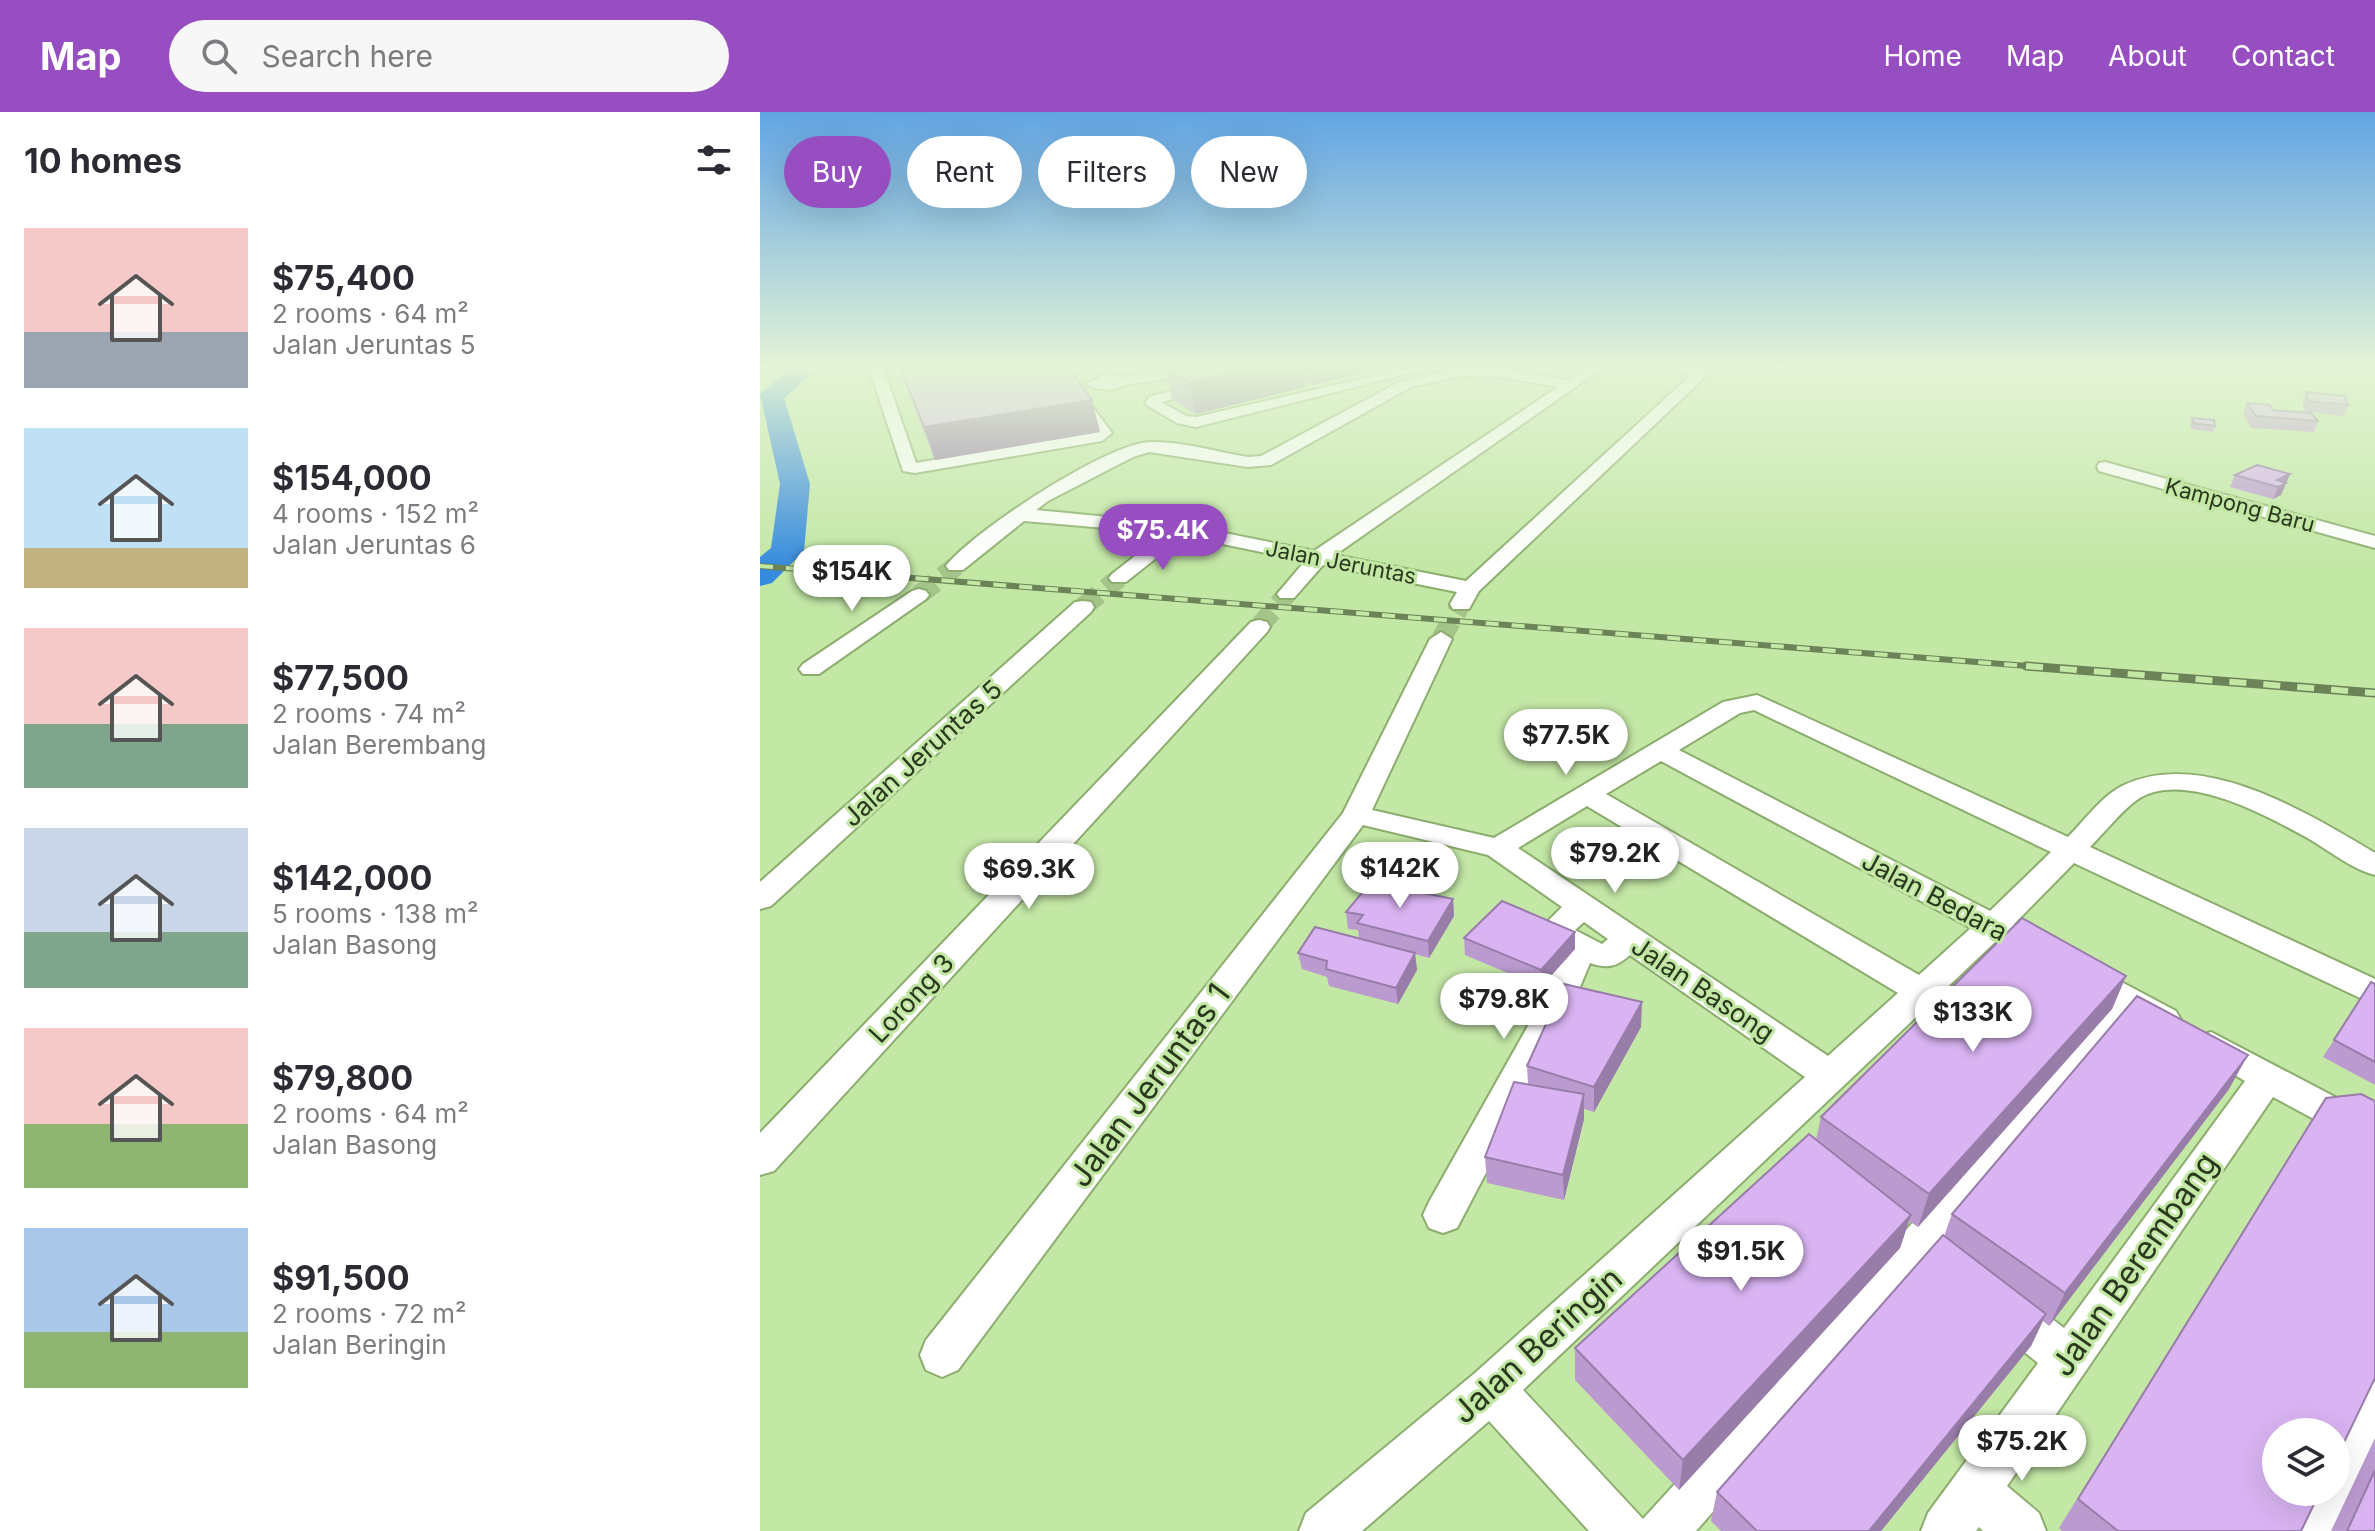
<!DOCTYPE html>
<meta charset="utf-8">
<style>
:root{--surface:#fff;--page:#f7f7f7;--text:#2b2b33;--muted:#7c7c81;--accent:#974ec1}
body{margin:0;font-family:Inter,sans-serif;background:var(--page);color:var(--text);height:100vh;display:flex;flex-direction:column;font-size:30px;white-space:nowrap}
*{box-sizing:border-box;margin:0}
p{font-size:26px;color:var(--muted)}
.icon{flex:none;width:44px;height:44px;fill:none;stroke:currentColor;stroke-width:2;stroke-linecap:round;stroke-linejoin:round}
.map{position:relative;flex:1;overflow:hidden}
.side{display:flex;flex-direction:column;background:var(--surface);width:760px}
.side>*{flex:none}
.hud{position:absolute;left:24px;top:24px;width:760px;height:72px;display:flex;gap:16px}
.buttons{position:absolute;left:1502px;top:1306px;display:grid;gap:16px}
.buttons a{display:grid;place-items:center;width:88px;height:88px;border-radius:50%;background:var(--surface);box-shadow:0 8px 32px #0002;font-size:40px}
.price{position:absolute;translate:-50% -68px;padding:0 18px;border-radius:28px;background:#fff;color:#222;font-size:26px;line-height:52px;filter:drop-shadow(0 2px 4px #0008)}
.price::after{content:'';position:absolute;left:50%;top:48px;width:24px;height:18px;margin-left:-12px;background:inherit;clip-path:polygon(0 0,100% 0,50% 100%)}
.price.on{background:var(--accent);color:#fff}
ul{padding:0;list-style:none}
li{display:flex;align-items:center;gap:24px;height:200px;padding:0 24px}
li span{display:grid;place-items:center;flex:none;width:224px;height:160px;border-radius:0px;color:#555}
li>.icon{margin-inline-start:auto}
span .icon{width:96px;height:96px;fill:#fffc;stroke-width:1}
li b{font-size:34px}
h2{display:flex;justify-content:space-between;align-items:center;height:96px;padding:0 24px;font-size:34px}
.tag{padding:0 28px;border-radius:36px;background:var(--surface);box-shadow:0 8px 32px #0002;font-size:28px;line-height:72px}
.tag.on{background:var(--accent);color:#fff}
header{display:flex;align-items:center;gap:48px;box-sizing:border-box;height:112px;padding:0 40px;background:var(--accent);color:#fff}
header strong{font-size:38px}
nav{display:flex;gap:44px;margin-inline-start:auto;font-size:28px}
.search{width:560px;height:72px;background:var(--page);display:flex;align-items:center;gap:20px;box-sizing:border-box;padding:0 28px;border-radius:44px;color:var(--muted);font-size:30px}
main{display:flex;flex:1;min-height:0}
.map>svg:first-child{display:block}
.lines{fill:none;stroke-linecap:round;stroke-linejoin:round}
.river{fill:#368bde;fill-rule:evenodd}
.minor-tunnel{stroke:#a4c48a;stroke-width:20;stroke-dasharray:20 10;stroke-linecap:butt}
.minor-casing{stroke:#8cad6e;stroke-width:4}
.minor{fill:#fff;fill-rule:evenodd}
.rail-far1-casing{stroke:#6c8358;stroke-width:6}
.rail-casing{stroke:#6c8358;stroke-width:9}
.rail-far1{stroke:#c3e7a5;stroke-width:4;stroke-dasharray:13;stroke-linecap:butt}
.rail{stroke:#c3e7a5;stroke-width:6;stroke-dasharray:17;stroke-linecap:butt}
.wall{fill:#bb9ad0}
.shaded-wall{fill:#987da9}
.building{fill:#d9b3f2;stroke:#987da9;stroke-width:2}
.labels{text-anchor:middle;dominant-baseline:central;stroke-width:6;stroke-linejoin:round;paint-order:stroke}
.far-street-label{font-size:22px;fill:#2a381e;stroke:#c3e7a5}
.street-label{font-size:26px;fill:#2a381e;stroke:#c3e7a5}
.near-street-label{font-size:32px;fill:#2a381e;stroke:#c3e7a5}
</style>
<header>
<strong>Map</strong>
<div class="search"><svg class="icon" aria-label="search" viewBox="0 0 24 24"><circle cx="10" cy="10" r="6"/><path d="M15 15l6 6"/></svg>Search here</div>
<nav><a>Home</a><a>Map</a><a>About</a><a>Contact</a></nav>
</header>
<main>
<section class="side">
<h2>10 homes<svg class="icon" aria-label="filters" viewBox="0 0 24 24"><path d="M4 7h16M4 17h16"/><circle cx="9" cy="7" r="2"/><circle cx="15" cy="17" r="2"/></svg></h2>
<ul>
<li><span style="background:linear-gradient(#f6c9c9 65%,#9aa5b1 0)"><svg class="icon" aria-label="home" viewBox="0 0 24 24"><path d="M3 11l9-7 9 7M6 9v11h12V9"/></svg></span><div><b>$75,400</b><p>2 rooms · 64 m²</p><p>Jalan Jeruntas 5</p></div></li>
<li><span style="background:linear-gradient(#bfe0f5 75%,#c2b280 0)"><svg class="icon" aria-label="home" viewBox="0 0 24 24"><path d="M3 11l9-7 9 7M6 9v11h12V9"/></svg></span><div><b>$154,000</b><p>4 rooms · 152 m²</p><p>Jalan Jeruntas 6</p></div></li>
<li><span style="background:linear-gradient(#f6c9c9 60%,#7fa58c 0)"><svg class="icon" aria-label="home" viewBox="0 0 24 24"><path d="M3 11l9-7 9 7M6 9v11h12V9"/></svg></span><div><b>$77,500</b><p>2 rooms · 74 m²</p><p>Jalan Berembang</p></div></li>
<li><span style="background:linear-gradient(#c9d6e8 65%,#7fa58c 0)"><svg class="icon" aria-label="home" viewBox="0 0 24 24"><path d="M3 11l9-7 9 7M6 9v11h12V9"/></svg></span><div><b>$142,000</b><p>5 rooms · 138 m²</p><p>Jalan Basong</p></div></li>
<li><span style="background:linear-gradient(#f6c9c9 60%,#8fb573 0)"><svg class="icon" aria-label="home" viewBox="0 0 24 24"><path d="M3 11l9-7 9 7M6 9v11h12V9"/></svg></span><div><b>$79,800</b><p>2 rooms · 64 m²</p><p>Jalan Basong</p></div></li>
<li><span style="background:linear-gradient(#a9c7e8 65%,#8fb573 0)"><svg class="icon" aria-label="home" viewBox="0 0 24 24"><path d="M3 11l9-7 9 7M6 9v11h12V9"/></svg></span><div><b>$91,500</b><p>2 rooms · 72 m²</p><p>Jalan Beringin</p></div></li>
</ul>
</section>
<div class="map">
<svg width="1615" height="1419" viewBox="0 0 1615 1419">
<rect width="100%" height="100%" fill="#c3e7a5"/>
<g class="lines">
<polygon class="river" points="18,255 46,255 51,262 24,286 50,372 44,439 12,471 0,474 0,445 11,436 20,372 0,282 24,262"/>
<g class="minor-tunnel">
<polyline points="159,483 196,454"/>
<polyline points="323,495 359,466"/>
<polyline points="499,515 527,482"/>
<polyline points="681,527 701,492"/>
</g>
<g class="minor-casing">
<g id="minor">
<polygon points="113,255 132,255 125,261 156,351 335,320 289,255 303,255 352,321 342,329 155,361 143,359 110,259"/>
<polygon points="426,255 451,257 444,261 366,273 352,278 333,276 326,272 346,262 363,265"/>
<polygon points="488,255 505,255 510,260 507,266 401,290 426,304 436,305 648,256 655,260 436,315 417,311 385,292 389,285 395,283 494,261"/>
<path d="M707,255L741,257L809,268L827,255H844L575,443L706,469L931,263L910,255H937L946,264L719,479L709,497H693L690,492L697,480L563,453L534,486H520L517,482L545,449L424,424L366,470H352L349,466L352,462L404,421L264,409L203,458H189L186,454C212,420 347,331 390,330C422,329 457,340 488,345L501,344L641,269ZM701,264L741,265L798,275L554,439L420,412L276,398L288,389L373,345L389,340L488,355L511,353L651,275Z"/>
<polygon points="1345,350 1615,424 1615,436 1339,359 1337,355 1339,351"/>
<polygon points="159,477 166,479 169,483 166,487 59,562 43,562 39,557 43,552 152,479"/>
<polygon points="323,489 331,490 334,495 331,500 11,794 0,797 0,770 315,490"/>
<polygon points="499,508 507,510 510,515 507,520 14,1059 0,1063 0,1021 491,510"/>
<path d="M681,520L692,527L612,698L734,726L963,590L997,583L1308,725C1324,709 1342,684 1362,674C1442,635 1547,701 1615,741V763C1592,757 1571,740 1551,728C1510,705 1424,657 1378,687C1361,699 1345,720 1330,735L1615,867V893L1314,751L1254,812L1262,821L1257,829L1246,832L1236,829L763,1278L883,1407L1350,894L1313,873L1309,865L1313,857L1325,853L1337,857L1416,899L1421,908L1416,917L1404,921L1376,908L1175,1147L936,1419H829L729,1309L602,1419H539L546,1401L715,1261L1045,965L870,843C856,855 848,857 830,851L807,906L697,1116L683,1121L669,1116L663,1103L669,1090L773,905L802,840L783,827L778,819L802,795L728,743L603,713L198,1258L182,1265L166,1258L160,1243L166,1228L583,701L670,527ZM994,598L1291,740L1230,799L919,638L980,601ZM901,649L1211,816L1159,863L846,682ZM827,694L1138,881L1068,944L758,736ZM824,810L848,827L842,832L815,818Z"/>
<polygon points="1451,920 1615,1006 1615,1040 1513,985 1247,1374 1279,1401 1286,1419 1223,1419 1219,1415 1216,1419 1161,1419 1168,1401 1278,1251 1233,1215 1226,1200 1233,1185 1248,1179 1263,1185 1304,1216 1485,969 1439,942 1434,933 1439,924"/>
<polygon points="1615,1270 1615,1346 1583,1419 1532,1419 1549,1380 1576,1380 1576,1324 1599,1277"/>
</g>
</g>
<use href="#minor" class="minor"/>
<g class="rail-far1-casing">
<polyline id="rail-far1" points="0,454 1292,556"/>
</g>
<g class="rail-casing">
<polyline id="rail" points="1266,554 1615,581"/>
</g>
<use href="#rail-far1" class="rail-far1"/>
<use href="#rail" class="rail"/>
</g>
<g class="wall">
<polygon points="139,255 308,255 340,320 175,348"/>
<polygon points="417,255 624,255 553,273 544,269 545,275 436,302 412,288 406,258"/>
<polygon points="1546,280 1588,293 1584,304 1545,300 1542,291"/>
<polygon points="1487,291 1513,298 1558,309 1554,320 1491,316 1483,302"/>
<polygon points="1432,306 1455,314 1453,320 1431,317 1430,311"/>
<polygon points="1530,362 1521,383 1513,387 1470,375 1475,363"/>
<polygon points="693,787 694,804 669,846 655,842 657,858 638,892 569,874 567,865 542,857 538,841 599,826 598,818 588,817 586,800"/>
<polygon points="704,826 815,837 781,875 705,843"/>
<polygon points="1366,864 1352,897 1158,1115 1149,1109 1140,1136 919,1378 815,1268 815,1236 1056,1028 1061,1005"/>
<polygon points="1615,872 1615,973 1563,945 1574,928"/>
<polygon points="881,915 834,1000 824,997 824,1007 804,1088 727,1071 725,1045 768,972 767,954"/>
<polygon points="1469,977 1289,1214 1283,1209 1271,1234 1121,1419 961,1419 951,1409 957,1380 1184,1124 1192,1102"/>
<polygon points="1566,986 1541,1419 1302,1419 1299,1416"/>
<polygon points="1615,1326 1615,1419 1571,1419"/>
</g>
<g class="shaded-wall">
<polygon points="498,255 543,255 545,275 436,302 430,271"/>
<polygon points="551,255 624,255 553,273"/>
<polygon points="332,288 340,320 175,348 164,315"/>
<polygon points="1530,362 1521,383 1513,387 1518,375 1517,368"/>
<polygon points="693,787 694,804 669,846 668,829"/>
<polygon points="815,820 815,837 781,875 781,858"/>
<polygon points="655,841 657,858 638,892 636,876"/>
<polygon points="1366,864 1352,897 1158,1115 1169,1082"/>
<polygon points="882,890 881,915 834,1000 834,975"/>
<polygon points="1488,943 1469,977 1289,1214 1305,1181"/>
<polygon points="824,982 824,1007 804,1088 803,1063"/>
<polygon points="1151,1103 1140,1136 919,1378 923,1348"/>
<polygon points="1286,1202 1271,1234 1121,1419 1109,1419"/>
</g>
<g class="building">
<polygon points="140,255 308,255 332,288 164,315"/>
<polygon points="417,255 498,255 430,271 406,258"/>
<polygon points="1546,280 1585,284 1588,293 1549,289"/>
<polygon points="1487,291 1510,293 1513,298 1551,301 1558,309 1496,304"/>
<polygon points="1432,306 1454,308 1455,314 1433,311"/>
<polygon points="1497,353 1530,362 1517,368 1526,371 1518,375 1475,363"/>
<polygon points="611,770 693,787 668,829 597,811 603,803 586,800"/>
<polygon points="742,789 815,820 781,858 704,826"/>
<polygon points="1262,806 1366,864 1169,1082 1061,1005"/>
<polygon points="555,815 655,841 636,876 566,857 567,849 538,841"/>
<polygon points="1611,870 1615,872 1615,950 1574,928"/>
<polygon points="804,872 882,890 834,975 767,954"/>
<polygon points="1377,884 1488,943 1305,1181 1192,1102"/>
<polygon points="754,970 824,982 803,1063 725,1045"/>
<polygon points="1601,982 1615,989 1615,1266 1576,1347 1576,1320 1516,1320 1516,1380 1560,1380 1541,1419 1358,1419 1318,1387 1566,986"/>
<polygon points="1049,1022 1151,1103 923,1348 815,1236"/>
<polygon points="1183,1123 1286,1202 1109,1419 997,1419 957,1380"/>
<polygon points="1615,1358 1615,1419 1587,1419"/>
</g>
<linearGradient id="sky" x2="0" y2="1"><stop stop-color="#61a4e4"/><stop offset="0.56" stop-color="#e4f4d6"/><stop offset="1" stop-color="#e4f4d6" stop-opacity="0"/></linearGradient>
<rect width="1615" height="454" fill="url(#sky)"/>
<g class="labels">
<g class="far-street-label">
<text transform="translate(1480 393) rotate(15)">Kampong Baru</text>
<text transform="translate(581 450) rotate(11)">Jalan Jeruntas</text>
</g>
<g class="street-label">
<text transform="translate(162 641) rotate(-42)">Jalan Jeruntas 5</text>
<text transform="translate(1175 784) rotate(28)">Jalan Bedara</text>
<text transform="translate(943 877) rotate(34)">Jalan Basong</text>
<text transform="translate(151 886) rotate(-47)">Lorong 3</text>
</g>
<g class="near-street-label">
<text transform="translate(389 973) rotate(-53)">Jalan Jeruntas 1</text>
<text transform="translate(1374 1152) rotate(-55)">Jalan Berembang</text>
<text transform="translate(777 1233) rotate(-42)">Jalan Beringin</text>
</g>
</g>
</svg>
<div class="buttons">
<a><svg class="icon" aria-label="layers" viewBox="0 0 24 24"><path d="M12 4l9 5-9 5-9-5zM3 14l9 5 9-5"/></svg></a>
</div>
<b class="price on" style="left:403px;top:460px">$75.4K</b>
<b class="price" style="left:92px;top:501px">$154K</b>
<b class="price" style="left:806px;top:665px">$77.5K</b>
<b class="price" style="left:855px;top:783px">$79.2K</b>
<b class="price" style="left:640px;top:798px">$142K</b>
<b class="price" style="left:269px;top:799px">$69.3K</b>
<b class="price" style="left:744px;top:929px">$79.8K</b>
<b class="price" style="left:1213px;top:942px">$133K</b>
<b class="price" style="left:981px;top:1181px">$91.5K</b>
<b class="price" style="left:1262px;top:1371px">$75.2K</b>
<div class="hud">
<a class="tag on">Buy</a>
<a class="tag">Rent</a>
<a class="tag">Filters</a>
<a class="tag">New</a>
</div>
</div>
</main>
